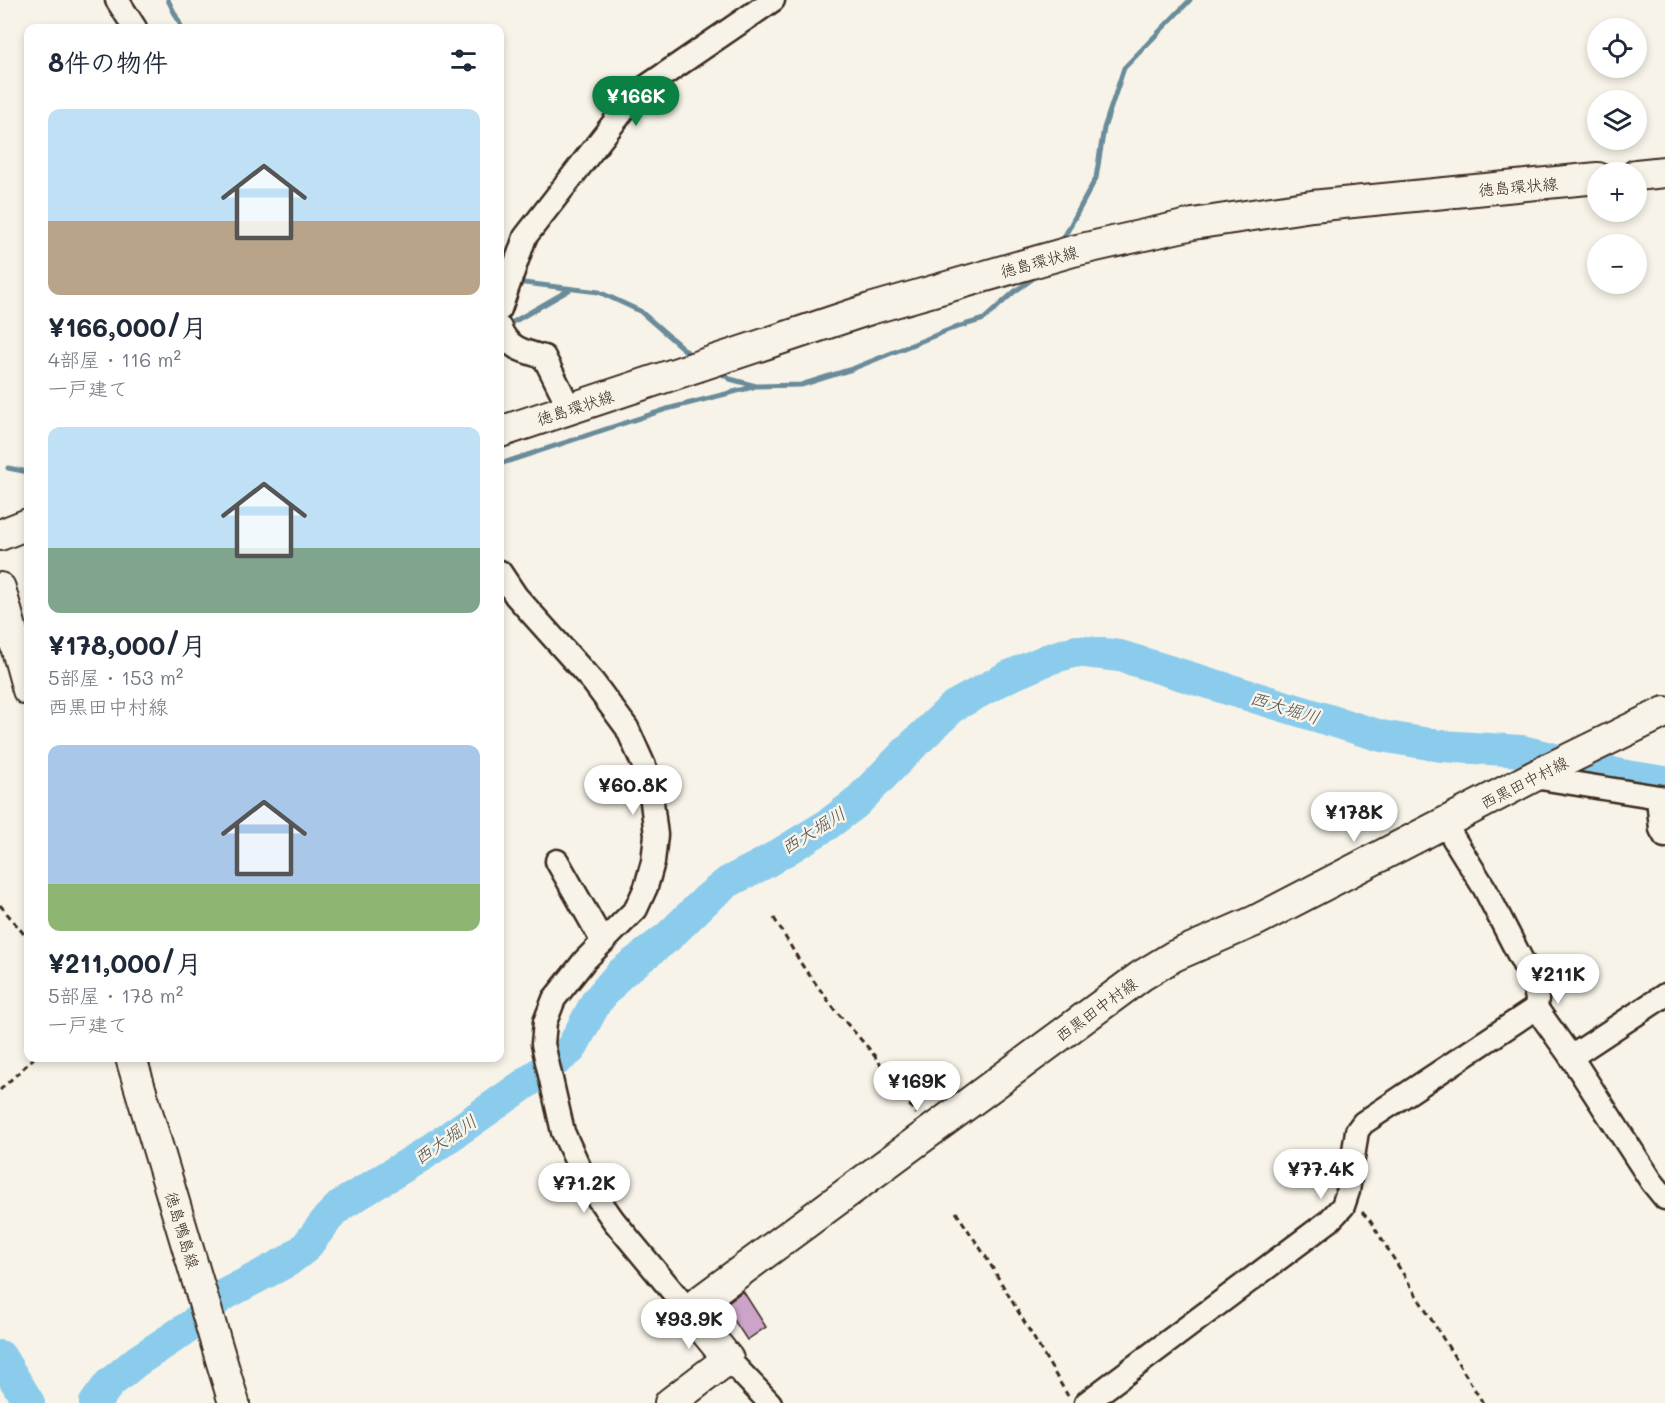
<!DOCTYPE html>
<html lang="ja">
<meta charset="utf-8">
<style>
:root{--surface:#fff;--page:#f6f6f7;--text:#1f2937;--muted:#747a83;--accent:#0b8043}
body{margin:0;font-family:Mali,"Klee One",sans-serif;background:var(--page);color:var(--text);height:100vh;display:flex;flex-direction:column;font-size:22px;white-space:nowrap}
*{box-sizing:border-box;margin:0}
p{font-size:20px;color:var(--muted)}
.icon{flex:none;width:33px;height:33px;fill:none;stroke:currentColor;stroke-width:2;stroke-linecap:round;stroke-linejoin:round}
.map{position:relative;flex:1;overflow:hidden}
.sheet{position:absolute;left:24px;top:24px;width:480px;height:1038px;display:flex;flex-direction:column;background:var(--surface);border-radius:12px;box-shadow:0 3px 9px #0003}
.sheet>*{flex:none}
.buttons{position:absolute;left:1587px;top:18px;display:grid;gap:12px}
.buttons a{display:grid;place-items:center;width:60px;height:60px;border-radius:50%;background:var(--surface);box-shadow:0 3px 9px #0003;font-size:30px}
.price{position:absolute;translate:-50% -51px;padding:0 14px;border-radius:21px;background:#fff;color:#222;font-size:20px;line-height:39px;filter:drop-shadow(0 2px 3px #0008)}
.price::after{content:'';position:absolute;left:50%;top:36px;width:18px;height:14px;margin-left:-9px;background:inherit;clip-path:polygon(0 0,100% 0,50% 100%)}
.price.selected{background:var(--accent);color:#fff}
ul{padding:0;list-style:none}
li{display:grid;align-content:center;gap:12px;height:318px;padding:0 24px}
li span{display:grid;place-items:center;height:186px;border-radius:12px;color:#555}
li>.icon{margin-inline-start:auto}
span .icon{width:108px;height:108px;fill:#fffc;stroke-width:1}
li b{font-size:26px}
h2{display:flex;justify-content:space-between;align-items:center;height:72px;padding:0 24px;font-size:26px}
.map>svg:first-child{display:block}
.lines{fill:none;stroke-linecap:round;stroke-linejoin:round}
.stream{stroke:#6b8b9a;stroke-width:5}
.river{stroke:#8bccec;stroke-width:32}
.building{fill:#cca4ca;stroke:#3b2a1e;stroke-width:1.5}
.minor-casing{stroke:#3b2a1e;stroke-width:27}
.major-casing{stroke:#3b2a1e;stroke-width:34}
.path{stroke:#3b2a1e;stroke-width:3;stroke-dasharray:6 4.5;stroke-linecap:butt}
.minor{stroke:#f7f3e8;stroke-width:22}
.major{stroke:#f7f3e8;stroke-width:30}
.labels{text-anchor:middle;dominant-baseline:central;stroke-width:5;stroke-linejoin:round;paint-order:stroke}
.street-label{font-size:16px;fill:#3b2a1e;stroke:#f7f3e8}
.water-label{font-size:18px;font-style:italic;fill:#4f5252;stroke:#f7f3e8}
</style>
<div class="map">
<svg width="1665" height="1403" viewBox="0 0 1665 1403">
<rect width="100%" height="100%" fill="#f7f3e8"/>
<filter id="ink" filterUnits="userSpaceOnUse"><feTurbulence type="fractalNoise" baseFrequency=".0167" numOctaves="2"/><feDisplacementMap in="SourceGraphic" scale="12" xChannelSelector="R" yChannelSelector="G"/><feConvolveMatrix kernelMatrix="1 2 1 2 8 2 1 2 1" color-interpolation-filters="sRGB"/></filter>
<g filter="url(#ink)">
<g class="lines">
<g class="stream">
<polyline points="168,0 182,28"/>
<polyline points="1061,243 1096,178 1104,128 1124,68 1190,0"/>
<polyline points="516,282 599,292 640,311 687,352 695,357"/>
<polyline points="504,325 515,321 569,290"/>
<polyline points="716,370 730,379 756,386 801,385 852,369 951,329 984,319 1014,292 1038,275"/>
<polyline points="500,464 667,409 753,387"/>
<polyline points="8,468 28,472"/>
</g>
<g class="river">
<polyline points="0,1356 29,1403"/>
<polyline points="95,1403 109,1384 137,1361 192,1325 220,1297 288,1261 305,1248 328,1218 341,1205 426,1153 532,1079 571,1049 596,1002 620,974 668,937 708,898 728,882 763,864 827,825 855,804 911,747 954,706 1007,677 1049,659 1076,651 1120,656 1381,736 1441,746 1522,751 1621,775 1665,782"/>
</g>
</g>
<polygon class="building" points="743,1291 766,1327 747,1340 724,1305"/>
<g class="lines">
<g class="minor-casing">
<g id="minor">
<polyline points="117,0 135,28"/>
<polyline points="500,309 525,237 637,93 773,0"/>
<path d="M500,328C507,348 525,352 544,357L570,409"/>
<polyline points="500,572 516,596 593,682 627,728 649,777 656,835 653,862 646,887 636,909 585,960 554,999 545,1022 543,1044 563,1132 585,1180 614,1221 688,1310"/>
<polyline points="1534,777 1665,798"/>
<polyline points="1658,797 1661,829 1665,836"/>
<polyline points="1444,823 1485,889 1534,984 1537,999 1536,1008 1571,1057 1652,1182 1665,1198"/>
<polyline points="557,861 603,942"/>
<polyline points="1571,1057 1665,995"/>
<polyline points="728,1359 770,1403"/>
<polyline points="1086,1403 1329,1221 1343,1206 1348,1191 1357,1131 1363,1123 1536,1008"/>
</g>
</g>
<g class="major-casing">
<g id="major">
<polyline points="1636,175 1665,172"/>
<polyline points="500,432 870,309 1073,251 1193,224 1312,206 1598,178"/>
<polyline points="0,535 28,524"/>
<polyline points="0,588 28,690"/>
<polyline points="131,1058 234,1403"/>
<polyline points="670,1403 728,1359 688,1310 1141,976 1174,956 1255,921 1552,767 1665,712"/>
</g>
</g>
<g class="path">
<polyline points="0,905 28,939"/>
<polyline points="774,918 802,965 835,1010 871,1051 916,1114"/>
<polyline points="0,1090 34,1058"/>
<polyline points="956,1212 986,1257 1068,1396"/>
<polyline points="1362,1212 1371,1222 1483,1403"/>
</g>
<use href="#minor" class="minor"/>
<use href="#major" class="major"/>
</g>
</g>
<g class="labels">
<g class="street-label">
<text transform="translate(1518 186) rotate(-5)">徳島環状線</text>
<text transform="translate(1039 261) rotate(-15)">徳島環状線</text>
<text transform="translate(575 407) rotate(-18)">徳島環状線</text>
<text transform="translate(1524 782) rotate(-27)">西黒田中村線</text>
<text transform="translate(1096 1009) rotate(-36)">西黒田中村線</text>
<text transform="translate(183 1230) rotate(73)">徳島鴨島線</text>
</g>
<g class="water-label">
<text transform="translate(1285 707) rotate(17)">西大堀川</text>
<text transform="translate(813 830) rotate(-32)">西大堀川</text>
<text transform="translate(445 1139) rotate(-35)">西大堀川</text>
</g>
</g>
</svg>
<div class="buttons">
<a><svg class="icon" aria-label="locate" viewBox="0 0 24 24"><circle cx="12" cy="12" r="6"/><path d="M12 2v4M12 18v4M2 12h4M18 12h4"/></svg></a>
<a><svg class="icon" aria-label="layers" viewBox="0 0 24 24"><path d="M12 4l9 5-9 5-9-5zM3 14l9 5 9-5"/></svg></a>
<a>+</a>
<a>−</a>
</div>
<b class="price selected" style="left:636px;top:127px">¥166K</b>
<b class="price" style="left:633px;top:816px">¥60.8K</b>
<b class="price" style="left:1354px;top:843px">¥178K</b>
<b class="price" style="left:1558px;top:1005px">¥211K</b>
<b class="price" style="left:917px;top:1112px">¥169K</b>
<b class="price" style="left:1321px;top:1200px">¥77.4K</b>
<b class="price" style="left:584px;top:1214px">¥71.2K</b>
<b class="price" style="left:689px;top:1350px">¥93.9K</b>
<section class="sheet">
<h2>8件の物件<svg class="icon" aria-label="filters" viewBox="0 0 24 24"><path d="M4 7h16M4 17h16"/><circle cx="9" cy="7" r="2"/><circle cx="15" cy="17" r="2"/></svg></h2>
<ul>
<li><span style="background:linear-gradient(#bfe0f5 60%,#b9a48a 0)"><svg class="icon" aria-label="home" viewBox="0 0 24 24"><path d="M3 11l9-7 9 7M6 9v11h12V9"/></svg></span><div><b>¥166,000/月</b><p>4部屋 · 116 m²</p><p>一戸建て</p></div></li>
<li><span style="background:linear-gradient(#bfe0f5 65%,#7fa58c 0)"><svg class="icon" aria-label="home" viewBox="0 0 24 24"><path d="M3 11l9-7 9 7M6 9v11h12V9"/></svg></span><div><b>¥178,000/月</b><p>5部屋 · 153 m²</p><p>西黒田中村線</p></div></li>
<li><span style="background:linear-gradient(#a9c7e8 75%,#8fb573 0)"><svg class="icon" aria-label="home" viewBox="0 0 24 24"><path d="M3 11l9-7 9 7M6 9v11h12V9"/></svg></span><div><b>¥211,000/月</b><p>5部屋 · 178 m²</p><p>一戸建て</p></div></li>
</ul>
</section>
</div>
